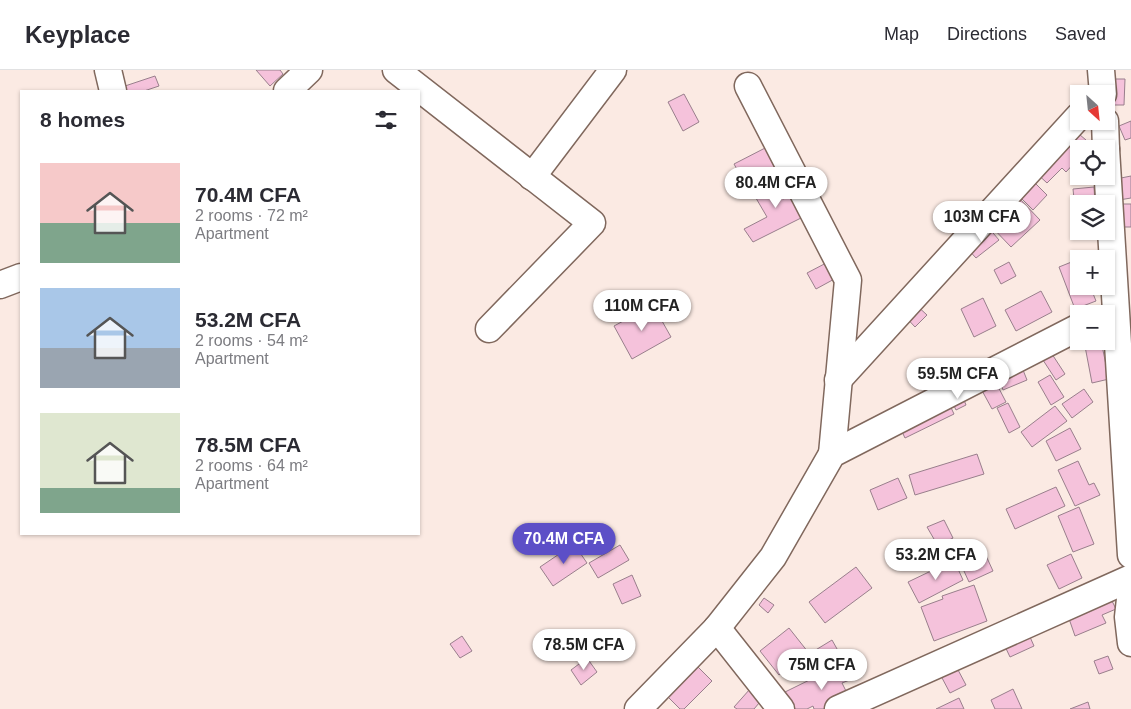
<!DOCTYPE html>
<meta charset="utf-8">
<style>
:root{--surface:#fff;--page:#f2f2f3;--text:#2b2b33;--muted:#7c7c81;--line:#e1e1e2;--accent:#5c4fc7}
body{margin:0;font-family:Helvetica,sans-serif;background:var(--page);color:var(--text);height:100vh;display:flex;flex-direction:column;font-size:19px;white-space:nowrap}
*{box-sizing:border-box;margin:0}
p{font-size:16px;color:var(--muted)}
.icon{flex:none;width:28px;height:28px;fill:none;stroke:currentColor;stroke-width:2;stroke-linecap:round;stroke-linejoin:round}
.map{position:relative;flex:1;overflow:hidden}
.sheet{position:absolute;left:20px;top:20px;width:400px;height:445px;display:flex;flex-direction:column;background:var(--surface);border-radius:0px;box-shadow:0 1px 4px #0004}
.sheet>*{flex:none}
.needle{width:32px;rotate:153deg}
.tools{position:absolute;left:1070px;top:15px;display:grid;gap:10px}
.tools a{display:grid;place-items:center;width:45px;height:45px;border-radius:0px;background:var(--surface);box-shadow:0 1px 4px #0004;font-size:25px}
.price{position:absolute;translate:-50% -42px;padding:0 11px;border-radius:18px;background:#fff;color:#222;font-size:16px;line-height:32px;filter:drop-shadow(0 1px 2px #0008)}
.price::after{content:'';position:absolute;left:50%;top:30px;width:15px;height:11px;margin-left:-8px;background:inherit;clip-path:polygon(0 0,100% 0,50% 100%)}
.price.current{background:var(--accent);color:#fff}
ul{padding:0;list-style:none}
li{display:flex;align-items:center;gap:15px;height:125px;padding:0 20px}
li span{display:grid;place-items:center;flex:none;width:140px;height:100px;border-radius:0px;color:#555}
li>.icon{margin-inline-start:auto}
span .icon{width:60px;height:60px;fill:#fffc;stroke-width:1}
li b{font-size:21px}
h2{display:flex;justify-content:space-between;align-items:center;height:60px;padding:0 20px;font-size:21px}
header{display:flex;align-items:center;gap:30px;box-sizing:border-box;height:70px;padding:0 25px;background:var(--surface);border-bottom:1px solid var(--line)}
header strong{font-size:24px}
nav{display:flex;gap:28px;margin-inline-start:auto;font-size:18px}
.map>svg:first-child{display:block}
.building{fill:#f5c2db;stroke:#997f8c;fill-rule:evenodd}
.lines{fill:none;stroke-linecap:round;stroke-linejoin:round}
.street-casing{stroke:#80685d;stroke-width:29}
.street{stroke:#fff;stroke-width:26}
</style>
<header>
<strong>Keyplace</strong>
<nav><a>Map</a><a>Directions</a><a>Saved</a></nav>
</header>
<div class="map">
<svg width="1131" height="639" viewBox="0 0 1131 639">
<rect width="100%" height="100%" fill="#fbeae3"/>
<g class="building">
<polygon points="256,0 280,0 283,4 270,16"/>
<polygon points="155,6 159,16 144,21 127,21 125,16"/>
<polygon points="1107,9 1125,9 1124,35 1107,35"/>
<polygon points="684,24 699,52 683,61 668,32"/>
<polygon points="1131,51 1131,68 1125,70 1119,56"/>
<polygon points="1073,59 1086,70 1072,85 1077,90 1066,102 1062,98 1047,113 1033,100"/>
<polygon points="769,76 782,101 748,119 734,94"/>
<path d="M785,105L807,145L753,172L744,159L767,147L753,123ZM787,112L793,124L783,129L777,117Z"/>
<polygon points="1028,106 1047,125 1033,140 1013,120"/>
<polygon points="1131,106 1131,128 1119,130 1116,109"/>
<polygon points="1094,117 1095,134 1079,134 1079,139 1075,139 1073,119"/>
<polygon points="1018,127 1040,150 1011,177 989,154"/>
<rect x="1116" y="134" width="15" height="23"/>
<polygon points="988,157 999,170 976,188 965,176"/>
<polygon points="1079,189 1079,216 1090,216 1096,231 1075,239 1059,197"/>
<polygon points="830,191 838,207 816,219 807,203"/>
<polygon points="1009,192 1016,206 1001,214 994,200"/>
<polygon points="1041,221 1052,242 1016,261 1005,240"/>
<polygon points="983,228 996,256 974,267 961,239"/>
<polygon points="914,233 927,245 915,257 903,244"/>
<polygon points="653,235 671,267 632,289 614,256"/>
<polygon points="1084,271 1101,271 1109,309 1092,313"/>
<polygon points="1050,281 1065,304 1056,310 1041,287"/>
<polygon points="1021,295 1027,310 1003,320 997,304"/>
<polygon points="1050,305 1064,327 1051,335 1038,312"/>
<polygon points="993,307 1006,332 992,339 979,315"/>
<polygon points="1084,319 1093,332 1072,348 1062,334"/>
<polygon points="960,320 966,335 956,340 949,325"/>
<polygon points="946,327 954,344 905,368 897,351"/>
<polygon points="1008,333 1020,357 1009,363 997,338"/>
<polygon points="1055,336 1067,351 1032,377 1021,362"/>
<polygon points="1070,358 1081,379 1056,391 1046,371"/>
<polygon points="977,384 984,404 915,425 909,405"/>
<polygon points="1078,391 1089,415 1094,413 1100,425 1075,436 1058,400"/>
<polygon points="898,408 907,428 878,440 870,420"/>
<polygon points="1056,417 1065,436 1015,459 1006,439"/>
<polygon points="1079,437 1094,474 1073,482 1058,446"/>
<polygon points="944,450 953,468 938,476 927,457"/>
<polygon points="574,474 587,493 553,516 540,497"/>
<polygon points="620,475 629,490 598,508 589,493"/>
<polygon points="982,477 993,501 969,512 958,488"/>
<polygon points="1071,484 1082,508 1059,519 1047,495"/>
<polygon points="954,490 963,510 919,533 908,512"/>
<polygon points="856,497 872,518 825,553 809,532"/>
<polygon points="632,505 641,526 622,534 613,514"/>
<polygon points="974,515 987,551 934,571 921,537 943,529 942,526"/>
<polygon points="1107,521 1116,539 1102,545 1106,553 1075,566 1066,540"/>
<polygon points="764,528 774,535 768,543 759,535"/>
<polygon points="789,558 808,582 779,605 760,581"/>
<polygon points="1026,558 1034,576 1010,587 1002,570"/>
<polygon points="462,566 472,581 460,588 450,574"/>
<polygon points="832,570 841,586 817,599 809,584"/>
<polygon points="1108,586 1113,599 1099,604 1094,591"/>
<polygon points="587,588 597,602 581,615 571,600"/>
<polygon points="844,593 852,609 842,613 850,629 829,639 814,639 813,636 807,639 794,639 785,622"/>
<polygon points="697,596 712,611 684,639 680,639 667,626"/>
<polygon points="957,598 966,615 950,623 941,606"/>
<polygon points="758,610 770,620 754,639 737,639 734,637"/>
<polygon points="1013,619 1022,639 995,639 991,630"/>
<polygon points="959,628 964,639 936,639"/>
<polygon points="1088,632 1090,639 1070,639"/>
</g>
<g class="lines">
<g class="street-casing">
<g id="street">
<polyline points="108,0 113,21"/>
<polyline points="396,0 592,153 489,259"/>
<polyline points="1101,0 1103,24"/>
<polyline points="748,16 848,210 832,384"/>
<polyline points="287,21 309,0"/>
<polyline points="1105,51 1106,79"/>
<polyline points="1106,79 1131,485"/>
<polyline points="532,107 613,0"/>
<polyline points="0,215 21,207"/>
<polyline points="838,310 1079,46"/>
<polyline points="1131,520 1128,547 1131,573"/>
<polyline points="717,558 781,639"/>
<polyline points="638,639 717,558 773,487 832,384 1079,257"/>
<polyline points="838,639 1131,508"/>
</g>
</g>
<use href="#street" class="street"/>
</g>
</svg>
<div class="tools">
<a><svg class="needle" viewBox="-14 -14 28 28"><path d="M0-13l5 13h-10z" fill="#e53935"/><path d="M0 13l5-13h-10z" fill="#7c7c81"/></svg></a>
<a><svg class="icon" aria-label="locate" viewBox="0 0 24 24"><circle cx="12" cy="12" r="6"/><path d="M12 2v4M12 18v4M2 12h4M18 12h4"/></svg></a>
<a><svg class="icon" aria-label="layers" viewBox="0 0 24 24"><path d="M12 4l9 5-9 5-9-5zM3 14l9 5 9-5"/></svg></a>
<a>+</a>
<a>−</a>
</div>
<b class="price" style="left:776px;top:139px">80.4M CFA</b>
<b class="price" style="left:982px;top:173px">103M CFA</b>
<b class="price" style="left:642px;top:262px">110M CFA</b>
<b class="price" style="left:958px;top:330px">59.5M CFA</b>
<b class="price current" style="left:564px;top:495px">70.4M CFA</b>
<b class="price" style="left:936px;top:511px">53.2M CFA</b>
<b class="price" style="left:584px;top:601px">78.5M CFA</b>
<b class="price" style="left:822px;top:621px">75M CFA</b>
<section class="sheet">
<h2>8 homes<svg class="icon" aria-label="filters" viewBox="0 0 24 24"><path d="M4 7h16M4 17h16"/><circle cx="9" cy="7" r="2"/><circle cx="15" cy="17" r="2"/></svg></h2>
<ul>
<li><span style="background:linear-gradient(#f6c9c9 60%,#7fa58c 0)"><svg class="icon" aria-label="home" viewBox="0 0 24 24"><path d="M3 11l9-7 9 7M6 9v11h12V9"/></svg></span><div><b>70.4M CFA</b><p>2 rooms · 72 m²</p><p>Apartment</p></div></li>
<li><span style="background:linear-gradient(#a9c7e8 60%,#9aa5b1 0)"><svg class="icon" aria-label="home" viewBox="0 0 24 24"><path d="M3 11l9-7 9 7M6 9v11h12V9"/></svg></span><div><b>53.2M CFA</b><p>2 rooms · 54 m²</p><p>Apartment</p></div></li>
<li><span style="background:linear-gradient(#dfe7d0 75%,#7fa58c 0)"><svg class="icon" aria-label="home" viewBox="0 0 24 24"><path d="M3 11l9-7 9 7M6 9v11h12V9"/></svg></span><div><b>78.5M CFA</b><p>2 rooms · 64 m²</p><p>Apartment</p></div></li>
</ul>
</section>
</div>
